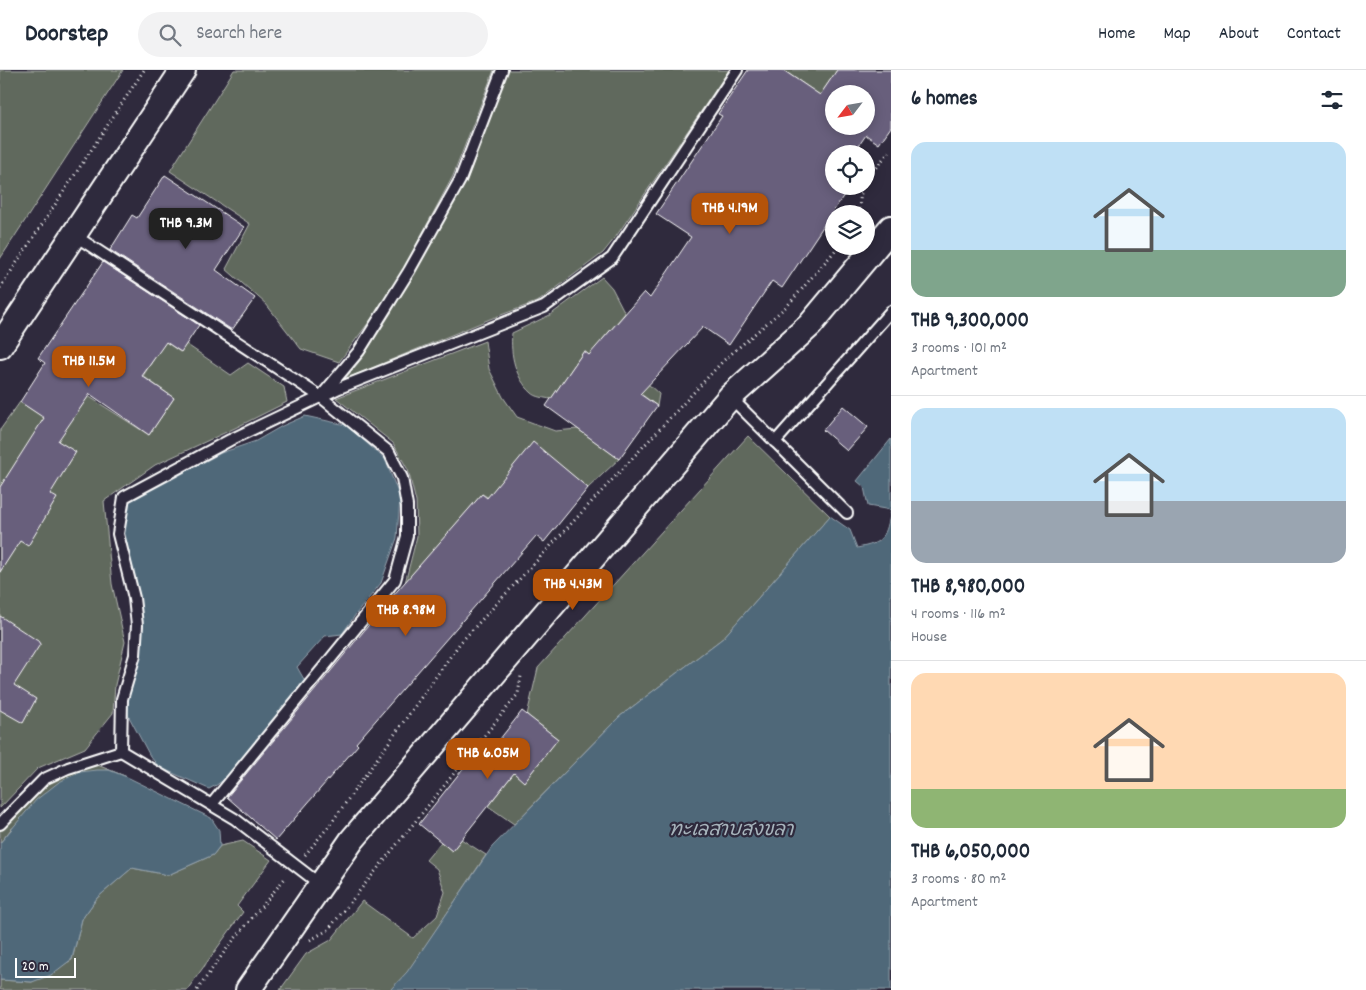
<!DOCTYPE html>
<meta charset="utf-8">
<style>
:root{--surface:#fff;--page:#f2f2f3;--text:#1f2937;--muted:#747a83;--line:#e0e1e3;--accent:#b45309}
body{margin:0;font-family:Dekko,"Playpen Sans Thai",sans-serif;background:var(--page);color:var(--text);height:100vh;display:flex;flex-direction:column;font-size:19px;white-space:nowrap}
*{box-sizing:border-box;margin:0}
p{font-size:16px;color:var(--muted)}
.icon{flex:none;width:28px;height:28px;fill:none;stroke:currentColor;stroke-width:2;stroke-linecap:round;stroke-linejoin:round}
.map{position:relative;flex:1;overflow:hidden}
.details{display:flex;flex-direction:column;background:var(--surface);width:475px}
.details>*{flex:none}
.needle{width:32px;rotate:239deg}
.buttons{position:absolute;left:825px;top:15px;display:grid;gap:10px}
.buttons a{display:grid;place-items:center;width:50px;height:50px;border-radius:50%;background:var(--surface);box-shadow:0 2px 12px #0003;font-size:25px}
.scale{position:absolute;left:15px;bottom:12px;width:61px;box-sizing:border-box;padding-left:5px;border:2px solid #fff;border-top:0;font-size:14px;line-height:18px;white-space:nowrap;color:#fff;-webkit-text-stroke:4px #2f2a3d;paint-order:stroke}
.price{position:absolute;translate:-50% -42px;padding:0 11px;border-radius:10px;background:var(--accent);color:#fff;font-size:16px;line-height:32px;filter:drop-shadow(0 1px 2px #0008)}
.price::after{content:'';position:absolute;left:50%;top:30px;width:15px;height:11px;margin-left:-8px;background:inherit;clip-path:polygon(0 0,100% 0,50% 100%)}
.price.current{background:#222;color:#fff}
ul{padding:0;list-style:none}
li{display:grid;align-content:center;gap:10px;height:265px;padding:0 20px}
li+li{border-top:1px solid var(--line)}
li span{display:grid;place-items:center;height:155px;border-radius:15px;color:#555}
li>.icon{margin-inline-start:auto}
span .icon{width:90px;height:90px;fill:#fffc;stroke-width:1}
li b{font-size:21px}
h2{display:flex;justify-content:space-between;align-items:center;height:60px;padding:0 20px;font-size:21px}
header{display:flex;align-items:center;gap:30px;box-sizing:border-box;height:70px;padding:0 25px;background:var(--surface);border-bottom:1px solid var(--line)}
header strong{font-size:24px}
nav{display:flex;gap:28px;margin-inline-start:auto;font-size:18px}
.search{width:350px;height:45px;background:var(--page);display:flex;align-items:center;gap:12px;box-sizing:border-box;padding:0 18px;border-radius:28px;color:var(--muted);font-size:19px}
main{display:flex;flex:1;min-height:0}
.map>svg:first-child{display:block}
.green{fill:#61695d;stroke:#b0b4ae}
.water{fill:#4f6879;stroke:#95a4af}
.building{fill:#685e7b;stroke:#fff;fill-rule:evenodd}
.lines{fill:none;stroke-linecap:round;stroke-linejoin:round}
.service-casing{stroke:#fff;stroke-width:14}
.tertiary-casing{stroke:#fff;stroke-width:28}
.path{stroke:#fff;stroke-width:3;stroke-dasharray:1 4;stroke-linecap:butt}
.service{stroke:#2f2a3d;stroke-width:10}
.tertiary{stroke:#2f2a3d;stroke-width:24}
.labels{text-anchor:middle;dominant-baseline:central;stroke-width:4.5;stroke-linejoin:round;paint-order:stroke}
.water-label{font-size:19px;font-style:italic;fill:#a7b4bc;stroke:#2f2a3d}
</style>
<header>
<strong>Doorstep</strong>
<div class="search"><svg class="icon" aria-label="search" viewBox="0 0 24 24"><circle cx="10" cy="10" r="6"/><path d="M15 15l6 6"/></svg>Search here</div>
<nav><a>Home</a><a>Map</a><a>About</a><a>Contact</a></nav>
</header>
<main>
<div class="map">
<svg width="891" height="920" viewBox="0 0 891 920">
<rect width="100%" height="100%" fill="#2f2a3d"/>
<filter id="ink" filterUnits="userSpaceOnUse"><feTurbulence type="fractalNoise" baseFrequency=".02" numOctaves="2"/><feDisplacementMap in="SourceGraphic" scale="10" xChannelSelector="R" yChannelSelector="G"/><feConvolveMatrix kernelMatrix="1 2 1 2 8 2 1 2 1" color-interpolation-filters="sRGB"/></filter>
<g filter="url(#ink)">
<g class="green">
<polygon points="0,0 123,0 0,189"/>
<polygon points="234,0 494,0 453,106 390,224 339,292 301,279 266,234 226,199 250,154 170,101"/>
<polygon points="508,0 729,0 615,168 603,183 539,231 490,249 345,309 363,287 391,243 466,112"/>
<polygon points="783,0 837,0 820,25"/>
<path d="M602,207L612,218L625,243L601,271L659,324L657,336L584,281L551,329C545,328 536,327 532,323C515,308 510,285 512,263L550,245Z"/>
<polygon points="143,256 180,282 186,274 231,305 248,293 284,317 287,332 235,358 155,395 104,431 112,514 125,572 115,615 113,643 85,678 38,698 0,738 0,360 20,332 48,350 56,337 73,348 88,326 149,365 174,328 143,306 155,287"/>
<polygon points="485,271 489,299 503,327 517,347 555,361 578,359 619,389 588,418 533,373 495,431 482,424 405,513 417,466 416,432 408,400 393,373 336,328"/>
<polygon points="748,366 830,446 723,568 619,647 514,754 488,736 514,703 524,711 558,669 527,645 538,598"/>
<polygon points="95,694 127,707 109,700 11,759 0,773 0,761 51,708"/>
<polygon points="461,769 486,785 407,903 390,920 280,920 306,884 331,870 362,831 413,868 437,846 445,822 437,799 426,790 441,772 452,781"/>
<polygon points="243,771 271,790 237,836 243,842 187,920 0,920 0,910 32,912 72,890 82,849 97,828 132,798 168,805 213,785 220,776"/>
</g>
<g class="water">
<path d="M305,346L346,355L385,389L400,428L397,468L381,513L356,544L342,564L325,566L297,597L305,611C290,631 273,650 257,671C243,689 231,709 209,719L159,697L150,686L128,645L126,631L138,592L142,564L140,528L129,497L123,458L129,432L221,383L256,371L282,356Z"/>
<path d="M891,369V920H390L407,902L492,777L619,647L723,568L830,446L850,460L857,478C884,473 886,467 891,440L868,436L864,417L857,411Z"/>
<polygon points="97,700 109,700 127,707 211,748 219,760 220,776 213,785 168,805 132,798 97,828 82,849 72,889 51,905 32,912 0,910 0,773 36,730 59,712 80,702"/>
</g>
<g class="building">
<path d="M748,0H783L820,25L837,0H891V57L879,74L866,65L853,84H834V116H850L782,218L772,211L729,275L703,257L640,324L657,336L619,389L546,336L584,281L589,285L644,222L650,228L691,167L656,144L722,46L718,44ZM834,24H866V56H834Z"/>
<polygon points="165,105 244,157 216,200 255,228 232,260 110,180 132,145 137,148"/>
<polygon points="103,192 199,255 181,282 166,272 142,306 174,328 149,365 90,324 58,371 76,382 50,424 57,428 28,476 20,471 0,502 0,417 44,348 20,332 45,293 38,288"/>
<polygon points="843,336 868,357 847,381 823,360"/>
<polygon points="533,372 588,418 544,472 536,466 356,673 358,675 276,770 227,727 391,528 482,424 487,428"/>
<polygon points="0,546 41,573 14,615 36,629 23,653 0,640"/>
<polygon points="522,641 558,669 524,712 514,703 452,781 419,754 469,691 477,698"/>
</g>
<g class="lines">
<g class="service-casing">
<g id="service">
<polyline points="74,165 321,327 389,382 402,408 407,436 407,466 395,510 212,734"/>
<polyline points="323,324 359,281 409,201 460,110 502,0"/>
<polyline points="730,327 847,443"/>
<polyline points="775,372 891,241"/>
<polyline points="121,681 235,749 321,815"/>
<polyline points="0,754 44,709 68,698 121,681 122,629 135,585 137,555 134,528 118,464 124,427 230,370 339,318 544,237 612,188 737,0"/>
</g>
</g>
<g class="tertiary-casing">
<g id="tertiary">
<polyline points="0,276 183,0"/>
<polyline points="248,920 352,770 730,327 810,255 891,158"/>
</g>
</g>
<g class="path">
<polyline points="866,109 891,80"/>
<polyline points="858,144 862,116"/>
<polyline points="0,218 144,0"/>
<polyline points="305,785 329,756 460,573 723,291 788,235 839,176"/>
<polyline points="310,870 328,860 518,624 521,606"/>
<polyline points="197,920 228,877 286,807"/>
</g>
<use href="#service" class="service"/>
<use href="#tertiary" class="tertiary"/>
</g>
</g>
<g class="labels">
<g class="water-label">
<text x="731" y="761">ทะเลสาบสงขลา</text>
</g>
</g>
</svg>
<div class="buttons">
<a><svg class="needle" viewBox="-14 -14 28 28"><path d="M0-13l5 13h-10z" fill="#e53935"/><path d="M0 13l5-13h-10z" fill="#747a83"/></svg></a>
<a><svg class="icon" aria-label="locate" viewBox="0 0 24 24"><circle cx="12" cy="12" r="6"/><path d="M12 2v4M12 18v4M2 12h4M18 12h4"/></svg></a>
<a><svg class="icon" aria-label="layers" viewBox="0 0 24 24"><path d="M12 4l9 5-9 5-9-5zM3 14l9 5 9-5"/></svg></a>
</div>
<div class="scale">20 m</div>
<b class="price" style="left:730px;top:165px">THB 4.19M</b>
<b class="price current" style="left:186px;top:180px">THB 9.3M</b>
<b class="price" style="left:89px;top:318px">THB 11.5M</b>
<b class="price" style="left:573px;top:541px">THB 4.43M</b>
<b class="price" style="left:406px;top:567px">THB 8.98M</b>
<b class="price" style="left:488px;top:710px">THB 6.05M</b>
</div>
<section class="details">
<h2>6 homes<svg class="icon" aria-label="filters" viewBox="0 0 24 24"><path d="M4 7h16M4 17h16"/><circle cx="9" cy="7" r="2"/><circle cx="15" cy="17" r="2"/></svg></h2>
<ul>
<li><span style="background:linear-gradient(#bfe0f5 70%,#7fa58c 0)"><svg class="icon" aria-label="home" viewBox="0 0 24 24"><path d="M3 11l9-7 9 7M6 9v11h12V9"/></svg></span><div><b>THB 9,300,000</b><p>3 rooms · 101 m²</p><p>Apartment</p></div></li>
<li><span style="background:linear-gradient(#bfe0f5 60%,#9aa5b1 0)"><svg class="icon" aria-label="home" viewBox="0 0 24 24"><path d="M3 11l9-7 9 7M6 9v11h12V9"/></svg></span><div><b>THB 8,980,000</b><p>4 rooms · 116 m²</p><p>House</p></div></li>
<li><span style="background:linear-gradient(#ffd9b3 75%,#8fb573 0)"><svg class="icon" aria-label="home" viewBox="0 0 24 24"><path d="M3 11l9-7 9 7M6 9v11h12V9"/></svg></span><div><b>THB 6,050,000</b><p>3 rooms · 80 m²</p><p>Apartment</p></div></li>
</ul>
</section>
</main>
